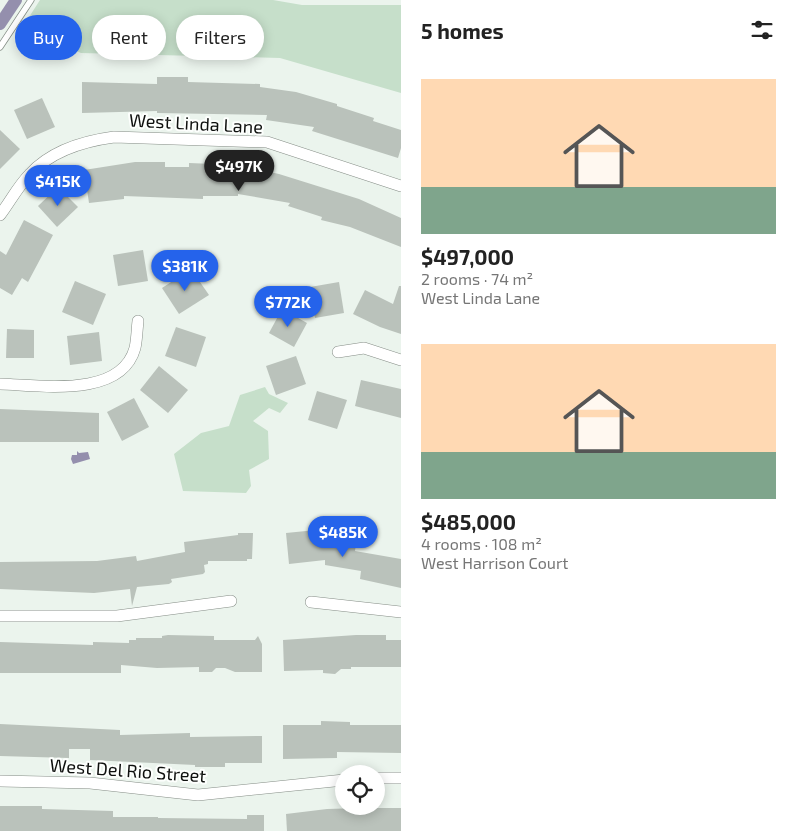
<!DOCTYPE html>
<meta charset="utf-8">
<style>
:root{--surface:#fff;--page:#f2f2f2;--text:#222;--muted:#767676;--accent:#2563eb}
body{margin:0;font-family:"Exo 2",sans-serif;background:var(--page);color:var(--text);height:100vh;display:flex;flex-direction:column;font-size:19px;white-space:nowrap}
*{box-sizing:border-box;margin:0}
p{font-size:16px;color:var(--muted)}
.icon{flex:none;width:28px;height:28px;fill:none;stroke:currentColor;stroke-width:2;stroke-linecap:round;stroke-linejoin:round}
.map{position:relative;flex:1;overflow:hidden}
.panel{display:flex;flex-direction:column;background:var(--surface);width:395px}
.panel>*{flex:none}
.top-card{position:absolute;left:15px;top:15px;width:310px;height:45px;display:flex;gap:10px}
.fabs{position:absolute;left:335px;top:765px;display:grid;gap:10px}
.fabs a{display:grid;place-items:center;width:50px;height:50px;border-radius:50%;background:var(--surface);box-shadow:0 2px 12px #0003;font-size:25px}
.price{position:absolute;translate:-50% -42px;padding:0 11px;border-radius:18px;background:var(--accent);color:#fff;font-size:16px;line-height:32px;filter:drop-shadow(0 1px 2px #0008)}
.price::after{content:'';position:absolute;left:50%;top:30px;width:15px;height:11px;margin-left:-8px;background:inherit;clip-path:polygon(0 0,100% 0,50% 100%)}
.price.current{background:#222;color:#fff}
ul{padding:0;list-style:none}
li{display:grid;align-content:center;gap:10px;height:265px;padding:0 20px}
li span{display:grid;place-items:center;height:155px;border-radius:0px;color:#555}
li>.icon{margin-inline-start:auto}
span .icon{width:90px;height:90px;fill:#fffc;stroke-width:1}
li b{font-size:21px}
h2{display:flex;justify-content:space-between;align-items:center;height:60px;padding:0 20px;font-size:21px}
.pill{padding:0 18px;border-radius:22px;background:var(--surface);box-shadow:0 2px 12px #0003;font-size:18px;line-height:45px}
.pill.current{background:var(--accent);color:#fff}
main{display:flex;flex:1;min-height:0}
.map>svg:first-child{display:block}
.green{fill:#c6dfca}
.water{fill:#948fad}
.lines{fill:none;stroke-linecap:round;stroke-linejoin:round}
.canal{stroke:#948fad;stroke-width:12}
.building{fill:#bac2bb}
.service-casing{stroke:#858d86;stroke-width:7}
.minor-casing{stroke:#858d86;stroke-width:12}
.service{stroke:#fff;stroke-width:5.5}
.minor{stroke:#fff;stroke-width:11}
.labels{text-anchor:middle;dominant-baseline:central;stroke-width:4;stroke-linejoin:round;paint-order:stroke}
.street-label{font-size:18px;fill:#0e100e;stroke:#fdfffd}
</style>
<main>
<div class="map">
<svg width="401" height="831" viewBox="0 0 401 831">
<rect width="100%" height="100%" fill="#ebf4ed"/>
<g class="green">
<polygon points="40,0 273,0 302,5 401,5 401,93 280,58 81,53 22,28"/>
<polygon points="265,387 269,394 288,403 280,413 269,408 253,421 268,431 269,459 249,470 251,486 246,493 183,491 174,454 201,433 229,426 240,395"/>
</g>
<polygon class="water" points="77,451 79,453 88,452 90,459 73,464 71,459 72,455 77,455"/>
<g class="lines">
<polyline class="canal" points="0,24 16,0"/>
</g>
<g class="building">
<polygon points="157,77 188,77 188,82 260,84 260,87 296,92 337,104 337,106 374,118 373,121 401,130 401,148 398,158 312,131 314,127 266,120 267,115 157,113 157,111 82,113 82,82 157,84"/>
<polygon points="42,98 55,127 27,139 14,110"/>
<polygon points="0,130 20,149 0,169"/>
<polygon points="135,162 165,162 165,167 189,167 189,163 238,165 279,174 359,199 401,218 401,247 350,227 321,220 322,217 288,206 290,203 238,194 238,196 203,196 203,199 124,196 124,199 89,203 84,170"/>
<polygon points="58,187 78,207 57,227 38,206"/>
<polygon points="24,220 53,235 28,282 22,278 12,295 0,288 0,251 6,255"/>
<polygon points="143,250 148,281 118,286 113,255"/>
<polygon points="191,269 209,295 179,314 162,288"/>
<polygon points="75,281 106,294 93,325 62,312"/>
<polygon points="339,282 344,313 315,318 310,287"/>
<polygon points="399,286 401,286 401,334 380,327 353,314 365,290 393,304"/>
<polygon points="282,309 307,323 294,347 269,333"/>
<polygon points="176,327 206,337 196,367 165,356"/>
<polygon points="7,329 34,330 34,358 6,358"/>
<polygon points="99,332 102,361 70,365 67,336"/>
<polygon points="296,356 306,384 276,395 266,366"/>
<polygon points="159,366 188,390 168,413 140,390"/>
<polygon points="361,380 401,389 401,418 355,406"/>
<polygon points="317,391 347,400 337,429 308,420"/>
<polygon points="134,398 149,427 122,441 107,412"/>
<polygon points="0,409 99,413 99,442 0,442"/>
<polygon points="316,530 317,537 356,544 355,551 401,559 401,588 360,579 361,571 325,565 325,560 289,564 286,533"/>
<polygon points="238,533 253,533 252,559 247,559 247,561 208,561 208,564 204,565 205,572 203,574 171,579 172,582 169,584 137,587 132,606 130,589 94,593 0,589 0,562 97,561 136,556 137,561 185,552 184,542 238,535"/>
<polygon points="168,635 214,636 214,640 255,640 258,636 262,644 262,672 235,672 225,668 216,668 212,672 199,672 199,667 157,668 121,665 121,673 0,673 0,642 93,645 93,642 129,643 129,640 136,640 136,638 162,638 162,636"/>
<polygon points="356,635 386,635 386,640 401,640 401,667 351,667 351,669 341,669 335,674 323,673 323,670 284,671 283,640"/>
<polygon points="321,721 350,722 350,725 401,725 401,753 337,752 337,758 283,759 283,725 321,725"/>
<polygon points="0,724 120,730 120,735 190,733 190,737 262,736 262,763 225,763 225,767 195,767 195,765 90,760 90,749 69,749 69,758 0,756"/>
<polygon points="0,806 42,806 42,809 113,811 113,817 158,817 158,818 247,819 247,815 264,815 264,831 0,831"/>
<polygon points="360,808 401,808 401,831 287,831 286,814 327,809"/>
</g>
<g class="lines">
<g class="service-casing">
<polyline id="service" points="0,47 31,0"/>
</g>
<g class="minor-casing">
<g id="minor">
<path d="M0,215C10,202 18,186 30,174C51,151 84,141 114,137L267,142L401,186"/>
<polyline points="338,352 364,348 401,360"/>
<path d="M0,384C39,385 121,399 135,348C137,339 137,329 138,321"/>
<polyline points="311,602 401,612"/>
<polyline points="0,616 117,616 231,601"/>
<polyline points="376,778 401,778"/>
<polyline points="0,781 90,783 198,795 344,780"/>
</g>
</g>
<use href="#service" class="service"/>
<use href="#minor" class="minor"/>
</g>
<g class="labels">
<g class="street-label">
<text transform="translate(196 123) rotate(3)">West Linda Lane</text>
<text transform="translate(128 770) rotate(4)">West Del Rio Street</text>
</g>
</g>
</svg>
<div class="fabs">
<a><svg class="icon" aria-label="locate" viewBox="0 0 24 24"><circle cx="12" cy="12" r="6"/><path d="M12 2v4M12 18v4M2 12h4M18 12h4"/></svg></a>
</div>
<b class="price current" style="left:239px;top:192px">$497K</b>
<b class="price" style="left:58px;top:207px">$415K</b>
<b class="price" style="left:185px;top:292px">$381K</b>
<b class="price" style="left:288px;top:328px">$772K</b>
<b class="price" style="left:343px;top:558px">$485K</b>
<div class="top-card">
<a class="pill current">Buy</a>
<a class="pill">Rent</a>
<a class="pill">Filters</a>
</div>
</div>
<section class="panel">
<h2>5 homes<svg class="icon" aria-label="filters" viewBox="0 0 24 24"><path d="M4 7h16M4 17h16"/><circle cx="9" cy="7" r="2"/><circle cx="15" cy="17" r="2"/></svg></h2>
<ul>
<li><span style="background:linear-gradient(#ffd9b3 70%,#7fa58c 0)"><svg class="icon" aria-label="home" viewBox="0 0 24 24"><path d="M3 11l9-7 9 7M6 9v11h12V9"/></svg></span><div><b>$497,000</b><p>2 rooms · 74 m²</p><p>West Linda Lane</p></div></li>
<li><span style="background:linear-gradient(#ffd9b3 70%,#7fa58c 0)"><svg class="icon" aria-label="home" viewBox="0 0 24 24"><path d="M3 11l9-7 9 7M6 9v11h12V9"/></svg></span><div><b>$485,000</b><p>4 rooms · 108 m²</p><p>West Harrison Court</p></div></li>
</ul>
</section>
</main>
